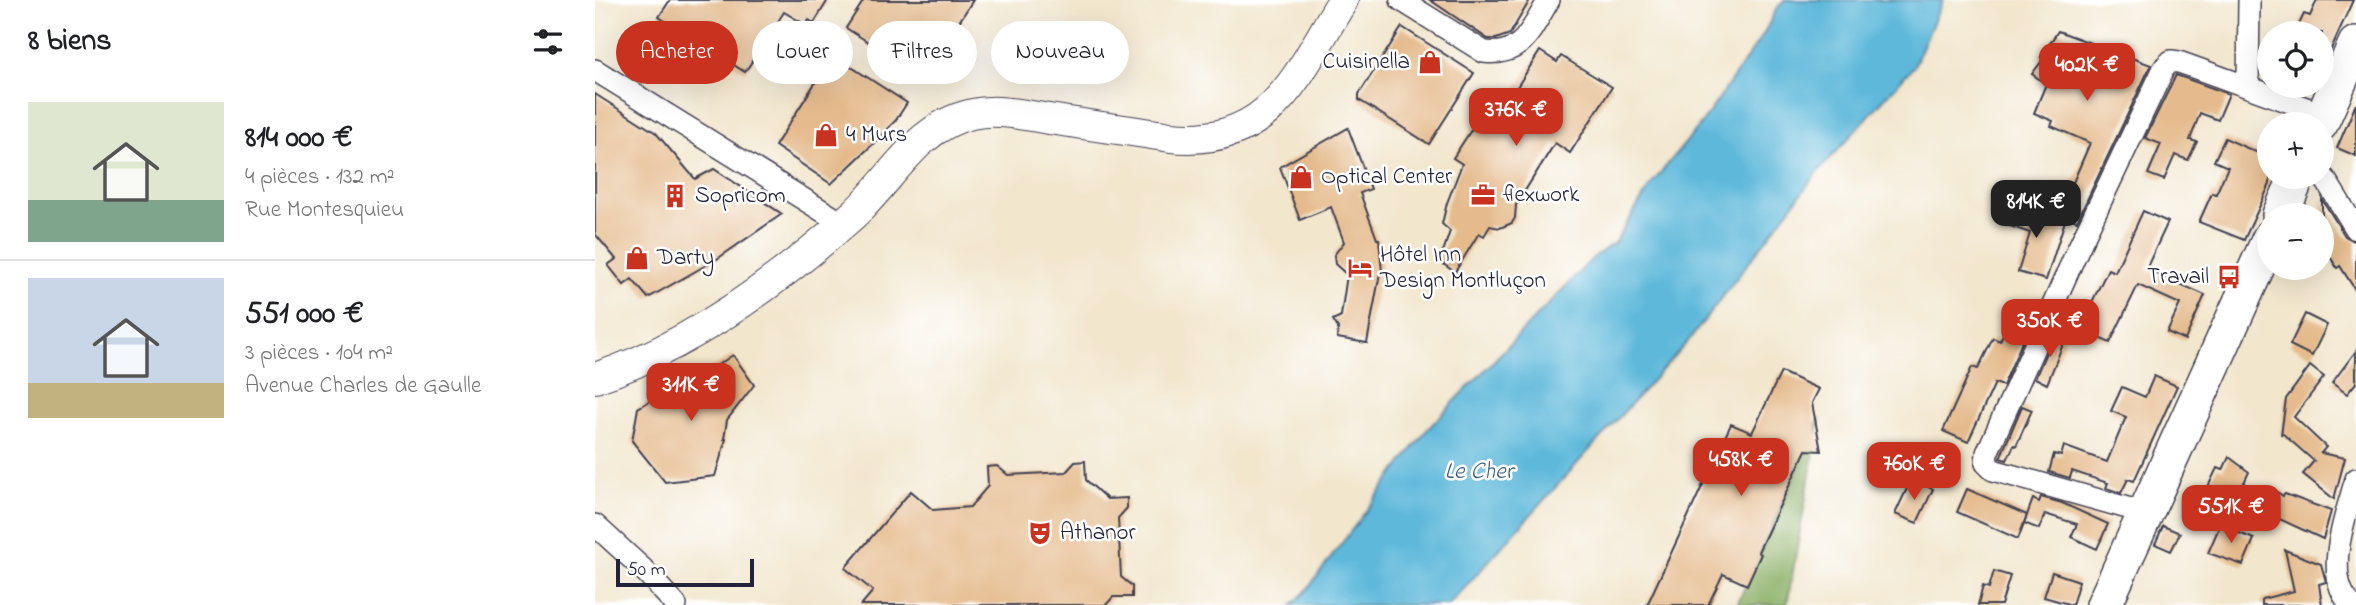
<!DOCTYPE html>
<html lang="fr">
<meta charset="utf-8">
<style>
:root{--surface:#fff;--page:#f6f6f6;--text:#202124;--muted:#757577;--line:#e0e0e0;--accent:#c8321e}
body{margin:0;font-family:"Indie Flower",sans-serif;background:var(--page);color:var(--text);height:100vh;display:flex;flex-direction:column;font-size:26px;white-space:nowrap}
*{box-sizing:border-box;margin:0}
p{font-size:23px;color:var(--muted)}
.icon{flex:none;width:38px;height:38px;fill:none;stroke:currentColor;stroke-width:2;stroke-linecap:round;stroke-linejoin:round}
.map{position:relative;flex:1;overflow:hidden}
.sheet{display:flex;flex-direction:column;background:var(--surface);width:595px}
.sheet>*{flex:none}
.guide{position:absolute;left:21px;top:21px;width:665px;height:63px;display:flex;gap:14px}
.buttons{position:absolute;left:1662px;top:21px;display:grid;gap:14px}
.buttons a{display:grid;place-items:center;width:77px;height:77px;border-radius:50%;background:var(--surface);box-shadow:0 7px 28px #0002;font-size:35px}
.scale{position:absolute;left:21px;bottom:18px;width:138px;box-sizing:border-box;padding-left:7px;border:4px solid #22223b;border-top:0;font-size:19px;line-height:24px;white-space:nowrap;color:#22223b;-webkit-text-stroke:5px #fff;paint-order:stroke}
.price{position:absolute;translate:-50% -60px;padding:0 16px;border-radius:14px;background:var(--accent);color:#fff;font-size:23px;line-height:46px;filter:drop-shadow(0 2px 4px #0008)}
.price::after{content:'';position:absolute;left:50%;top:42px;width:21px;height:16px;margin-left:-10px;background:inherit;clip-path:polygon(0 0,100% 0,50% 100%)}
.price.on{background:#222;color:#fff}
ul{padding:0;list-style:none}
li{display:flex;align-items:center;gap:21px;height:175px;padding:0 28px}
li+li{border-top:2px solid var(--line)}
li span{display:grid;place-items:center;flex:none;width:196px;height:140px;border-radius:0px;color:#555}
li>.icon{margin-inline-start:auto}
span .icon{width:84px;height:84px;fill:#fffc;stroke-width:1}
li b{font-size:30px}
h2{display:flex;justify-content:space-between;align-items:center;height:84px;padding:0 28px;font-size:30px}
.pill{padding:0 24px;border-radius:32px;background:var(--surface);box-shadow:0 7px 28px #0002;font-size:24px;line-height:63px}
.pill.on{background:var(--accent);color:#fff}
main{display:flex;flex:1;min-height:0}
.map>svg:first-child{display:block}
.forest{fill:#8aaf65;stroke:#566850;stroke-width:2}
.water{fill:#5db8da;stroke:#406d8a;stroke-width:2}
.building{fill:#e5bb8d}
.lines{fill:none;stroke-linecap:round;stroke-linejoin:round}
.street-casing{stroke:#413f51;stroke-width:24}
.secondary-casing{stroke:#413f51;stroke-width:32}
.primary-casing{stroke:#413f51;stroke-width:38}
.street{stroke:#fff;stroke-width:21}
.secondary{stroke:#fff;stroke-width:30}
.primary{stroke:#fff;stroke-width:35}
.labels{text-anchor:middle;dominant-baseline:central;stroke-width:5;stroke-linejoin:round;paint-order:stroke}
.poi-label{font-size:23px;fill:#22223b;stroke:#fff;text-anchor:start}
.water-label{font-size:24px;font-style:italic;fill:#3a5e7b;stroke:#fff}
</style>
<main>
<section class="sheet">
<h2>8 biens<svg class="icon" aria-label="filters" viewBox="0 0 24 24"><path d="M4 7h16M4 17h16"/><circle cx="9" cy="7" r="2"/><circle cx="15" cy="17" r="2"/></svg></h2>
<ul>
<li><span style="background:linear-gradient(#dfe7d0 70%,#7fa58c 0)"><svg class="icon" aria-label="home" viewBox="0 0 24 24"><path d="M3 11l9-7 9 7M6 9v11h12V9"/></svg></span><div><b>814 000 €</b><p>4 pièces · 132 m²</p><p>Rue Montesquieu</p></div></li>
<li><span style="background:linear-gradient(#c9d6e8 75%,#c2b280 0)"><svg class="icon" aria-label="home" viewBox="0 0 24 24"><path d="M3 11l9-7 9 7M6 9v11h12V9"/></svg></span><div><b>551 000 €</b><p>3 pièces · 104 m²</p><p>Avenue Charles de Gaulle</p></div></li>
</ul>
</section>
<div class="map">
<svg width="1761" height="605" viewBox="0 0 1761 605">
<rect width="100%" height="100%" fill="#fff"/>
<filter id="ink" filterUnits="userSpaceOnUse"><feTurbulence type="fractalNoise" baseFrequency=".0143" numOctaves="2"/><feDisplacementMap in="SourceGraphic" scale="14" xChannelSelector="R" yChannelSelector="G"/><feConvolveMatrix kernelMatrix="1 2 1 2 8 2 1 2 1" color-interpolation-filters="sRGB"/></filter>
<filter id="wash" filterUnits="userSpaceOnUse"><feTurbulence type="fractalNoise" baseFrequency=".00686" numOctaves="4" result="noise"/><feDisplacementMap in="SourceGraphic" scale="28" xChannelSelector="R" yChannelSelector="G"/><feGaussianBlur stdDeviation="1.57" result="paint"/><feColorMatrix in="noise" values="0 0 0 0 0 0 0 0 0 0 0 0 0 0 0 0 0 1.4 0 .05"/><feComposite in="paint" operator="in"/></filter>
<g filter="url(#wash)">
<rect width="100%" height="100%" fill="#f2e6cd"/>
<polygon class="forest" points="1225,418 1192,605 1142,605"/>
<polygon class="water" points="1190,0 1348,0 1319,66 1222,173 1095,339 854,605 697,605 711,591 831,431 999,257 1020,242 1058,182 1106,124 1168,35 1182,8"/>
<g id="blocks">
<g class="building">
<polygon points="75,0 233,0 219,23 214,20 211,25 189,12 150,72 64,17"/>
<polygon points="269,0 378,0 329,77 251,28"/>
<polygon points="835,0 935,0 915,34 901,39 893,39"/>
<polygon points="1722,0 1758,0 1727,69 1727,33 1700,33 1709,14 1715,16"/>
<polygon points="807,27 879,73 834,144 764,100 764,94"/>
<polygon points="1463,31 1556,65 1482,221 1464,215 1495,143 1456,126 1458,121 1439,113 1451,84 1437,74 1449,58 1446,57"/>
<polygon points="945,51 962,62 966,56 1017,87 975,153 960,143 921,205 920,218 917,223 905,228 895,226 889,236 884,233 860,272 842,260 849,249 855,231 847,224 852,203 867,164 858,158 902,90 915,98"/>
<polygon points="238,55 312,103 301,120 278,144 236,184 180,146"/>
<polygon points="1581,75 1634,94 1623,120 1605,113 1595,140 1602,142 1593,160 1580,155 1569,180 1553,174 1566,144 1550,138"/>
<polygon points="0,94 61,133 100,179 119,169 187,214 122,259 53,298 37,279 29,285 13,265 21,259 0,234"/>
<polygon points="1761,104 1761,156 1742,148"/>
<polygon points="753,128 776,189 765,193 782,239 784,239 787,272 785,273 772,343 742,338 743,328 738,320 746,316 752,275 740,264 739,255 749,242 736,207 705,220 685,167"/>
<polygon points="1675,128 1675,184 1649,240 1604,222 1617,193 1621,194 1633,167 1619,161 1630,138 1663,153"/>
<polygon points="1727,199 1750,236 1761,242 1761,291 1745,266 1742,268 1727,243"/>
<polygon points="1411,206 1445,218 1447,214 1470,221 1451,280 1423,272 1435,233 1406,223"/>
<polygon points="1548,211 1573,222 1551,269 1610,295 1590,340 1572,332 1585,304 1543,285 1515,343 1484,329 1513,269 1520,272"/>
<polygon points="1710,314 1732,325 1717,356 1695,345"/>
<polygon points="1409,332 1428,340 1408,386 1400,383 1373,442 1348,431 1377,367 1383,369 1398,338 1405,341"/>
<polygon points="1459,334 1470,339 1452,384 1440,378"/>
<polygon points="1761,351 1761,383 1752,394 1737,383"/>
<polygon points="138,355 159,385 132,420 129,439 131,439 120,476 70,482 37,441 43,408 71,392 83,391"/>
<polygon points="1715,366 1729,377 1699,417 1731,447 1726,453 1750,458 1739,499 1708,474 1719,461 1687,433 1686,435 1691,399"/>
<polygon points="1186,372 1224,389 1217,403 1226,451 1211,450 1163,552 1166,554 1152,585 1128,574 1113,605 1052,605 1136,424 1157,433"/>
<polygon points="1559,376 1582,386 1539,481 1533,479 1526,493 1511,488 1513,483 1477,471 1475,478 1454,472 1459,454 1466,456 1469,446 1512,462 1531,417 1516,411 1527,387 1550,397"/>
<polygon points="1427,406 1437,410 1421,446 1419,445 1412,460 1405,458"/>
<polygon points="1634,457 1654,472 1638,506 1614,503 1616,498 1609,495 1622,468 1628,470"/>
<polygon points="490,461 491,480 512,499 532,498 532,508 523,518 526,577 537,586 537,597 518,597 511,605 266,605 278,591 250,568 316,491 338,510 375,507 393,486 392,467 402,466 413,475 471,472 480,462"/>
<polygon points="1316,480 1338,489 1322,523 1300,514"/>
<polygon points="1676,488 1688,496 1690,494 1736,511 1728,539 1682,518 1683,512 1676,511"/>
<polygon points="1372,489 1432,515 1423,539 1362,512"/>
<polygon points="1446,497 1467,503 1513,524 1502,549 1476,537 1482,524 1450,514 1444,529 1429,523 1438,499 1444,502"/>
<polygon points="1625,525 1659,539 1648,565 1613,553"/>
<polygon points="1568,526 1585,533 1576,551 1560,544"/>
<polygon points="1690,550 1726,564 1731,582 1724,584 1727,605 1667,605 1667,599 1699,591"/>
<polygon points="1399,571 1415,576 1406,605 1383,605 1388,586 1394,588"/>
<polygon points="1457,572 1484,581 1477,605 1449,597"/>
</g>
</g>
</g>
<g filter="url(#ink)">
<use href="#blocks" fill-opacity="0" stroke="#413f51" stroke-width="2"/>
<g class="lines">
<g class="street-casing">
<g id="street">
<path d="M806,0L889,52C928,57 936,29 954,0"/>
<polyline points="0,70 247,223"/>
<polyline points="1653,86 1654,0"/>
<polyline points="1726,177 1730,179 1761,229"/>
<polyline points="1550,513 1398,470 1391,463 1392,453 1483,249 1569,68 1576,61 1584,62 1714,109 1730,112"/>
<polyline points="0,525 48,569 81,605"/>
<path d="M1757,605C1726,578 1752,512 1761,479"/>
</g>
</g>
<g class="secondary-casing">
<path id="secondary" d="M0,378C93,348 186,279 258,215C298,179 320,127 377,114C404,108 434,116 461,120C499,126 538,131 576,137C678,147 702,74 748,0"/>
</g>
<g class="primary-casing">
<g id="primary">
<polyline points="1725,124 1761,44"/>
<polyline points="1685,215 1702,177"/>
<polyline points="1509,605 1675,238"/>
</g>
</g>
<use href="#street" class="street"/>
<use href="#secondary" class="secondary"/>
<use href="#primary" class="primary"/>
</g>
</g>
<defs>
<g id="shop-bare" transform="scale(1.89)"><path d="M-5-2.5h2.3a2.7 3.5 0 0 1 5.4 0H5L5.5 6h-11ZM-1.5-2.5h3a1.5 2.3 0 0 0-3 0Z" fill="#c8321e" stroke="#fff" stroke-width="2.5" paint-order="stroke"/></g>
<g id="office-bare" transform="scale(1.89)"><path d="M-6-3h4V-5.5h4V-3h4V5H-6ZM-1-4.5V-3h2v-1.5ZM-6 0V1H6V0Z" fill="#c8321e" stroke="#fff" stroke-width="2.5" paint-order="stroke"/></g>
<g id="building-bare" transform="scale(1.89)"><path d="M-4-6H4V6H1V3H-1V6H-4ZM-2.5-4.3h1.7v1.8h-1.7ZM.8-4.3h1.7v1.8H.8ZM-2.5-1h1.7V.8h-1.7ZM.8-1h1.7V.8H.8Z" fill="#c8321e" stroke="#fff" stroke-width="2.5" paint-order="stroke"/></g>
<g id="hotel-bare" transform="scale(1.89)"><path d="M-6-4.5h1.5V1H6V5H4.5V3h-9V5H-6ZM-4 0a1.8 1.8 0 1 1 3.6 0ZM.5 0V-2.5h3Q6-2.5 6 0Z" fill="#c8321e" stroke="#fff" stroke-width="2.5" paint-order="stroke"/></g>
<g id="bus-bare" transform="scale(1.89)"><path d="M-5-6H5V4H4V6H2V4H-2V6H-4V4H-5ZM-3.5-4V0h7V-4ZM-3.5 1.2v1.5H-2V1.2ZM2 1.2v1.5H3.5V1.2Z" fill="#c8321e" stroke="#fff" stroke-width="2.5" paint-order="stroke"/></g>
<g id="theatre-bare" transform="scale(1.89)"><path d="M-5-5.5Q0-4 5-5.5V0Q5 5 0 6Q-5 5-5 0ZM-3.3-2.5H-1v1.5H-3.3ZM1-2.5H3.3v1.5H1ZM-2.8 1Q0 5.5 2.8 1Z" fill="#c8321e" stroke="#fff" stroke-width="2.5" paint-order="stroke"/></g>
</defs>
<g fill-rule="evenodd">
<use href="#shop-bare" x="835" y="62"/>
<use href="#shop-bare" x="231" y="135"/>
<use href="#shop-bare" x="706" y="177"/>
<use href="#office-bare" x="888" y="195"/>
<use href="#building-bare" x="80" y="196"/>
<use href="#shop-bare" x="42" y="258"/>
<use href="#hotel-bare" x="765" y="268"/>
<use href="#bus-bare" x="1634" y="277"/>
<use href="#theatre-bare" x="445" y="533"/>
</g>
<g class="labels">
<g class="poi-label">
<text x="815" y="62" text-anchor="end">Cuisinella</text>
<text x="251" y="135">4 Murs</text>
<text x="726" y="177">Optical Center</text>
<text x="908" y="195">flexwork</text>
<text x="100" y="196">Sopricom</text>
<text x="785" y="255">Hôtel Inn<tspan x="785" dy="26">Design Montluçon</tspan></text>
<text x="62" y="258">Darty</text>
<text x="1614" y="277" text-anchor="end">Travail</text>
<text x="465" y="533">Athanor</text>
</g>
<g class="water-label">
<text x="884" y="472">Le Cher</text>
</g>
</g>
</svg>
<div class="buttons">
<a><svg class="icon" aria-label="locate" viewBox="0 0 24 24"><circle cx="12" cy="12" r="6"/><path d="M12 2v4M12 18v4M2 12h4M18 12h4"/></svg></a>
<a>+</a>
<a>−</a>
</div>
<div class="scale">50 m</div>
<b class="price" style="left:1492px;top:103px">402K €</b>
<b class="price" style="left:921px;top:148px">376K €</b>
<b class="price on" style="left:1441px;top:240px">814K €</b>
<b class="price" style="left:1455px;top:359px">350K €</b>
<b class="price" style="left:96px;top:423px">311K €</b>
<b class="price" style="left:1146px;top:498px">458K €</b>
<b class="price" style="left:1319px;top:502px">760K €</b>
<b class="price" style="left:1636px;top:545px">551K €</b>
<div class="guide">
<a class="pill on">Acheter</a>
<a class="pill">Louer</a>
<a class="pill">Filtres</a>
<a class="pill">Nouveau</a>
</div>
</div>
</main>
